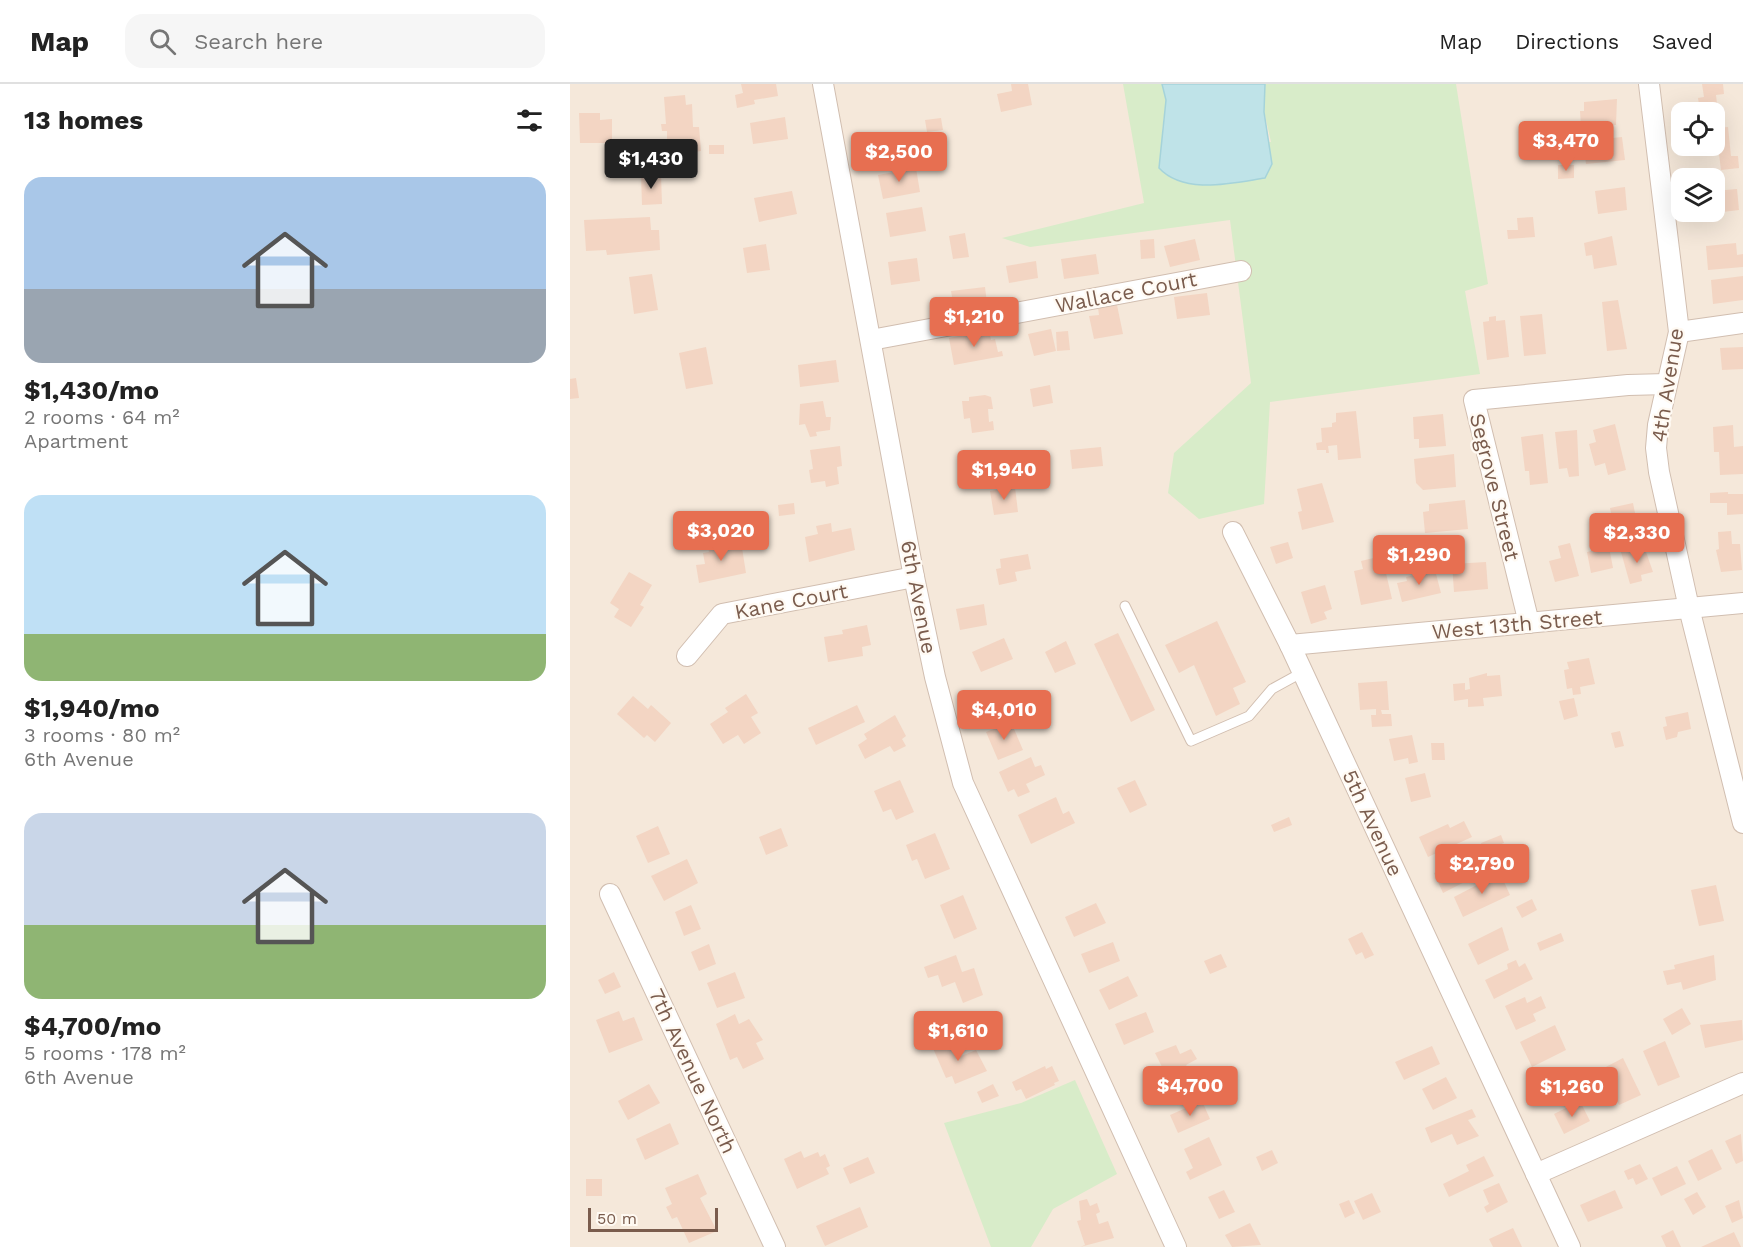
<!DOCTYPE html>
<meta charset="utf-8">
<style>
:root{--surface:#fff;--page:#f6f6f6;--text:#222;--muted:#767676;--line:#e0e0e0;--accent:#e76f51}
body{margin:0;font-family:"Work Sans",sans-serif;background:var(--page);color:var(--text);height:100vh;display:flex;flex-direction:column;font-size:22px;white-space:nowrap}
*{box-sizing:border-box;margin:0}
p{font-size:20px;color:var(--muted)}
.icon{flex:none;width:33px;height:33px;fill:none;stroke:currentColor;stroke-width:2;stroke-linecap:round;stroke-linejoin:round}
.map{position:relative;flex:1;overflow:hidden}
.details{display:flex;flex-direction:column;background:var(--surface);width:570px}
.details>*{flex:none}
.controls{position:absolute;left:1101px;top:18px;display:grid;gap:12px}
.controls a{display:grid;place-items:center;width:54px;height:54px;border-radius:12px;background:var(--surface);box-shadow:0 6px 24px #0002;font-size:30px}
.scale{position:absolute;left:18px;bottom:15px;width:130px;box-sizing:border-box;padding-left:6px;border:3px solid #7a5c4d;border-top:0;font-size:16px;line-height:21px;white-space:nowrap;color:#7a5c4d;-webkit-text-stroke:4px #fffaf3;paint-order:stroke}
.price{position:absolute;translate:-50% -51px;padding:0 14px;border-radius:6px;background:var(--accent);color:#fff;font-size:20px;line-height:39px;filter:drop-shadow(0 2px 3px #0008)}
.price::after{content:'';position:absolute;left:50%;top:36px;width:18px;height:14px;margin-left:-9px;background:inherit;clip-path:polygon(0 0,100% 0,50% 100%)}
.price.selected{background:#222;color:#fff}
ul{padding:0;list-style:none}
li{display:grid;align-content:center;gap:12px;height:318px;padding:0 24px}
li span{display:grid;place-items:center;height:186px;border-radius:18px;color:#555}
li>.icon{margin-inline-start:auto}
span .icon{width:108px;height:108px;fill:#fffc;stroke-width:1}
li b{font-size:26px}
h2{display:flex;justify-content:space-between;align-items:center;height:72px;padding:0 24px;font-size:26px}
header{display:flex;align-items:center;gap:36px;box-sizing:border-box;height:84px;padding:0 30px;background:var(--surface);border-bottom:2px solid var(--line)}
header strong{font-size:28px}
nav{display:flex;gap:33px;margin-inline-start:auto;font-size:21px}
.search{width:420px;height:54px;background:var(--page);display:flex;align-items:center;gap:15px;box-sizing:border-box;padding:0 21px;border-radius:18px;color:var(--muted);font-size:22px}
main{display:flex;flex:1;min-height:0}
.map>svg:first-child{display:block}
.residential{fill:#f5e8da;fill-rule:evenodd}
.green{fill:#d8ecc9}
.water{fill:#bfe3e8;stroke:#a5d3da;stroke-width:1.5}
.building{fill:#f3d5c3}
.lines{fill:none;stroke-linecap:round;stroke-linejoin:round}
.lane-casing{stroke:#d1beb0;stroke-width:11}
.street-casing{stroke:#d1beb0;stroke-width:22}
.lane{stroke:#fff;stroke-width:9}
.street{stroke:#fff;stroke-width:20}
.labels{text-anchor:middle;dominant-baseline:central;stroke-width:4.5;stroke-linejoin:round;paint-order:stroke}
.street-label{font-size:21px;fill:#7a5c4d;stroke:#fffaf3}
</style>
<header>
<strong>Map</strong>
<div class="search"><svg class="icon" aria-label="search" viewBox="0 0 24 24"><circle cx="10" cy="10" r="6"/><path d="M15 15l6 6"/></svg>Search here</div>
<nav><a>Map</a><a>Directions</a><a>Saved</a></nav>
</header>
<main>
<section class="details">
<h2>13 homes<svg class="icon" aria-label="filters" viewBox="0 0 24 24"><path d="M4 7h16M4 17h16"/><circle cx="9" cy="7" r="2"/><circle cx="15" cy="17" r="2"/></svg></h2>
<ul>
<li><span style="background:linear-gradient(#a9c7e8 60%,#9aa5b1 0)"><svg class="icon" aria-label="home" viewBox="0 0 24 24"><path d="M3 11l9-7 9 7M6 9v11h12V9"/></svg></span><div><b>$1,430/mo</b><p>2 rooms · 64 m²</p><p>Apartment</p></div></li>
<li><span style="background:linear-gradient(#bfe0f5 75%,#8fb573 0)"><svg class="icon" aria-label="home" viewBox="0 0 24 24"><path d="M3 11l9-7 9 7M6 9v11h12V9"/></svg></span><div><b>$1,940/mo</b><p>3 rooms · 80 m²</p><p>6th Avenue</p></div></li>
<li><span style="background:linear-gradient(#c9d6e8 60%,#8fb573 0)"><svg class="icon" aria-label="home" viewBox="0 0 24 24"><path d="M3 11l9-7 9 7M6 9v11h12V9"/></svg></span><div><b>$4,700/mo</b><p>5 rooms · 178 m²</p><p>6th Avenue</p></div></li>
</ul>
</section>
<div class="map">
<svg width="1173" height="1163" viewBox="0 0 1173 1163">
<rect width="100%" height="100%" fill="#fdf6ec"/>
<path class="residential" d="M0,0H1173V1163H0ZM1112,28H1144V62H1112ZM1112,94H1144V128H1112Z"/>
<g class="green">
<polygon points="553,0 592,0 596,16 592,48 701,58 694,27 695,0 886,0 918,200 895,207 910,290 700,318 694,420 629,435 598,409 604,369 681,299 660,136 460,163 432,154 574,119"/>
<polygon points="505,996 547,1090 483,1125 461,1163 421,1163 374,1039 451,1019"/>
</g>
<path class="water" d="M592,0H695L694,28L702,80L695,94C662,99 614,111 589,84L596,16Z"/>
<g class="building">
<polygon points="171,0 206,0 208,12 184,16 185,20 167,24 165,11 173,9"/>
<polygon points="441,0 458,0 462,21 431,28 427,10 442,7"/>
<polygon points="1132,0 1153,0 1154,10 1146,11 1148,29 1130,28 1128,14 1134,13"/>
<polygon points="115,11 116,21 122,20 123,43 129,43 131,67 124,68 125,76 97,78 97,47 92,47 91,40 96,40 94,13"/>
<polygon points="1047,15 1046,41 1011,43 1010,27 1014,27 1014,18"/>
<polygon points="9,29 30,29 30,36 42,35 42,59 10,59"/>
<polygon points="215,33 218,55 183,60 180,39"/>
<polygon points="371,34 373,46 357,48 355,36"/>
<polygon points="1158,43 1161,72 1168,72 1169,84 1151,86 1149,70 1140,71 1139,62 1144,62 1144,44"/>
<polygon points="984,46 1003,46 1003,57 985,57"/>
<polygon points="337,50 339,62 344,61 345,71 300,76 298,62 304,61 303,54"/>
<polygon points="1052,53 1055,76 1016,80 1013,57"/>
<polygon points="88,55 91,84 72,86 70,57"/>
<rect x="139" y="61" width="15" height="9"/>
<polygon points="988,81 1004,81 1004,94 988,95"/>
<polygon points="346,84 350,108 313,115 308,91"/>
<polygon points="71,91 91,91 92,120 72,121"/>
<polygon points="1055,103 1057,126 1028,130 1025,107"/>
<polygon points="1167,105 1169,126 1144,129 1144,107"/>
<polygon points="222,107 227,130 189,138 184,114"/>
<polygon points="352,123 356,147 320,153 316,129"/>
<polygon points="80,133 81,146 89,146 90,166 37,171 36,166 16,167 14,136"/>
<polygon points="963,133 965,153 938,155 937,146 948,146 947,134"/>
<polygon points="395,149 399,173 383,175 379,152"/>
<polygon points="1042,152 1047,181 1024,185 1022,171 1016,172 1014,159"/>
<polygon points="584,155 585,174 571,175 570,156"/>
<polygon points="625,155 630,176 600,183 594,162"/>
<polygon points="1166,159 1167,171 1173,170 1173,183 1138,186 1136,162"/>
<polygon points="196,160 200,186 177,189 173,164"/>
<polygon points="526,170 529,190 494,195 491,175"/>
<polygon points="347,174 350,197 321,201 318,178"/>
<polygon points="466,177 468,194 439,199 436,182"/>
<polygon points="82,190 88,226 64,230 59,193"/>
<polygon points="1173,192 1173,216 1143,220 1141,196"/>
<polygon points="415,203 417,219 384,224 381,207"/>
<polygon points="637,209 640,231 607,235 604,213"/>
<polygon points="1048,216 1057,265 1037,267 1032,218"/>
<polygon points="547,221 553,250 524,255 519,232 529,231 528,224"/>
<polygon points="972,230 976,270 954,272 950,232"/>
<polygon points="926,232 926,237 935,236 939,273 917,276 913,238 919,237 919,233"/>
<polygon points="481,245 486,267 464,272 458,250"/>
<polygon points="419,246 421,256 425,255 428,268 432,267 433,272 384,281 379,254"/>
<polygon points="498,247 500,266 487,267 486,248"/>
<polygon points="136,263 143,300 116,305 109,269"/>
<polygon points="1173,263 1173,285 1152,286 1150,264"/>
<polygon points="266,276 269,298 230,303 228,281"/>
<polygon points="6,294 9,314 0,315 0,295"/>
<polygon points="480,301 483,319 463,323 460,305"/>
<polygon points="415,311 421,313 423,325 418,325 419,338 423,337 424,346 402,349 400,334 394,335 392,317 399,317 399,313"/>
<polygon points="253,317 256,333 261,333 260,346 246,348 247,352 240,353 235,340 229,341 230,320"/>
<polygon points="786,327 791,374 768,376 767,361 758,362 759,369 756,369 756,366 747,366 746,359 752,358 751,344 762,343 762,339 766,338 766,329"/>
<polygon points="873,330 876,362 849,364 849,355 844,355 843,333"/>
<polygon points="1045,340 1056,386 1038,391 1035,379 1025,382 1019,360 1026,358 1023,346"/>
<polygon points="1163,341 1164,363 1173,362 1173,390 1150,391 1149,368 1144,368 1143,343"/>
<polygon points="1007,346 1009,392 999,393 997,384 989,385 985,348"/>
<polygon points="973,350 978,399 960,401 959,387 955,387 951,353"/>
<polygon points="270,362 272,382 267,383 269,400 256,403 255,397 241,399 239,386 243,385 240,366"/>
<polygon points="531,363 533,382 502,385 500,366"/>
<polygon points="884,370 886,403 853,406 846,399 844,375"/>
<polygon points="752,399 764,438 732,446 728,428 732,427 727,405"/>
<polygon points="445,403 448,428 424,431 420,407"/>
<polygon points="1158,408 1158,410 1173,410 1173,430 1157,431 1157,419 1140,419 1140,409"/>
<polygon points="895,416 898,445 855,449 853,428 859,427 859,420"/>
<polygon points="224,419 225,430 209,432 208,421"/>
<polygon points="1063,419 1067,439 1044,444 1040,424"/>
<polygon points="261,439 262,448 281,444 285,466 239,478 235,453 248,450 246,442"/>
<polygon points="1161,447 1162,460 1170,460 1172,486 1151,488 1146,466 1149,465 1148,448"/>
<polygon points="156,455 158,466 172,464 176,489 129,499 126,481 135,480 133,469 139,468 137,458"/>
<rect x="870" y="456" width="11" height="18"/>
<polygon points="718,458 723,474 706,480 700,463"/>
<polygon points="1000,459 1009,492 985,498 979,477 991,474 988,462"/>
<polygon points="1074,462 1083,488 1071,491 1072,497 1060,500 1051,468"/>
<polygon points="1039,463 1043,484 1021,489 1017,468"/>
<polygon points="458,470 461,485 445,488 447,497 429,501 426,485 431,484 430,475"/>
<polygon points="812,472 822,515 791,521 784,487 793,485 791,477"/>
<polygon points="916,478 918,505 884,508 882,480"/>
<polygon points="865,486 871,509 832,518 827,499 837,497 836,493"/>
<polygon points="59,488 82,501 70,521 74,523 61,543 44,533 49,525 40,519"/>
<polygon points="755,501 762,525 754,528 757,535 741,540 731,508"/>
<polygon points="414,520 417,541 390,546 386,525"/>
<polygon points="647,537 676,598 663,604 670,620 646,632 624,581 609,589 595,561"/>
<polygon points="297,541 301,561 292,563 293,572 258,578 254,553 273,550 272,546"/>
<polygon points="548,549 585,626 561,638 524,560"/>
<polygon points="434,554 443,575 411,588 402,568"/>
<polygon points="496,557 506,580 485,589 475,568"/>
<polygon points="1019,574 1025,600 1010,603 1011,610 1003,611 1002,604 997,605 994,586 999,585 997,578"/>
<polygon points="917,589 917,592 930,591 932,612 913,614 914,622 898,623 898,615 884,617 883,600 895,599 895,606 900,605 899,594"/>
<polygon points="817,597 819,626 811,626 812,630 821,630 822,642 802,643 801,631 806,631 806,625 790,626 788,599"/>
<polygon points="176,610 188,629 181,633 191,649 174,660 168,651 153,660 140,640 158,628 155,624"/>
<polygon points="63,612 78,625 81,621 101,639 85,658 77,651 74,654 47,630"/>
<polygon points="1004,614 1008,632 994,636 989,617"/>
<polygon points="287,621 295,638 246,661 238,644"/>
<polygon points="1118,628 1121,645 1108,648 1107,653 1096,656 1093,643 1097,642 1095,633"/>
<polygon points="325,631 336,652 332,655 336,662 324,668 320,662 295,675 288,661 297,655 294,650"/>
<polygon points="441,638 453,666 428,676 416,648"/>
<polygon points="1050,647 1054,662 1045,664 1041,649"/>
<polygon points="842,651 848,678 839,680 838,674 824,677 819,655"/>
<polygon points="861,659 874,659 875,676 862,676"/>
<polygon points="461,673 465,683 471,681 475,691 456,700 460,708 448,713 444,705 438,708 429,688"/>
<polygon points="855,689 861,713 841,718 835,694"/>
<polygon points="330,696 344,728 326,736 321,725 313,728 304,707"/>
<polygon points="565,696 577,721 560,729 547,704"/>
<polygon points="486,713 493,730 499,727 505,739 461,760 448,731"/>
<polygon points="719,733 722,741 704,748 701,741"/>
<polygon points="894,737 902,753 858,773 849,753 878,740 880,744"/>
<polygon points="88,742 100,770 78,779 66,752"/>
<polygon points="211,744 218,762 196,771 189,753"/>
<polygon points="365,749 380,785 355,795 347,775 342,777 336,761"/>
<polygon points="931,751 934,759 914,767 911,759"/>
<polygon points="910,767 912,771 922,768 928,781 873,809 864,789"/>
<polygon points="117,775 128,799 94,817 81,792"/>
<polygon points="930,789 940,811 893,833 884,813"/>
<polygon points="1146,801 1154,837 1129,842 1121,806"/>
<polygon points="393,811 407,845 384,855 370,821"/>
<polygon points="962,815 967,826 952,834 946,823"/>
<polygon points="526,819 536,839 504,853 495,833"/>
<polygon points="121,821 131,845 114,852 105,828"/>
<polygon points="932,843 939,866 908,881 898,860"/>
<polygon points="792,848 804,871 795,875 792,868 786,871 778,855"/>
<polygon points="991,849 994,857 970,867 967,859"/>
<polygon points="543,858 550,877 519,889 511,870"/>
<polygon points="139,860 146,880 129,887 121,868"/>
<polygon points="651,870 657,883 640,890 634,877"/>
<polygon points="386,871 392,888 404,884 413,911 393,919 385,898 372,903 368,891 358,894 354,883"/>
<polygon points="1144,871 1146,896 1113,906 1111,898 1097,901 1093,887 1105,885 1104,881"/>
<polygon points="946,876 949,883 955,879 963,895 924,915 915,896 938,885 937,880"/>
<polygon points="44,888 51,903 35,910 28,896"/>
<polygon points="165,888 175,914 147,924 137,899"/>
<polygon points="558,892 568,912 539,926 529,906"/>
<polygon points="971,912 976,924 963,930 966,937 946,946 935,922 955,913 957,919"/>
<polygon points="1112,924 1121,940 1102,951 1093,935"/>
<polygon points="49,927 53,937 64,933 73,956 39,969 26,936"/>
<polygon points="576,928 584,948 554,961 545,940"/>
<polygon points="165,930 169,940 179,935 193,956 186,959 194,975 173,985 167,973 160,976 146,940"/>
<polygon points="1172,936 1173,956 1135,964 1130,941"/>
<polygon points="985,941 996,966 962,983 950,958"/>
<polygon points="384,953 391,972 406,966 417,987 385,1000 382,992 376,994 362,962"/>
<polygon points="1095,957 1110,993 1088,1002 1073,967"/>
<polygon points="606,961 610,970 621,965 627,975 616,981 618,984 598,995 585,969"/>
<polygon points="862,962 870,980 834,996 825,978"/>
<polygon points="1053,974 1071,1011 1049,1021 1032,985"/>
<polygon points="475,982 476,985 482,982 489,997 484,999 485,1001 456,1015 451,1005 446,1007 442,998"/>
<polygon points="634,983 643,999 627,1007 619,991"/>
<polygon points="996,983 1007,1007 980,1020 967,994"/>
<polygon points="876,993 887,1014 863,1026 852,1005"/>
<polygon points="79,1000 90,1019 58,1036 48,1017"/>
<polygon points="423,1000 429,1012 412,1019 407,1008"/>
<polygon points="632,1017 640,1035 608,1049 600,1031"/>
<polygon points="1010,1017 1020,1037 994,1050 984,1030"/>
<polygon points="902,1025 906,1033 898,1036 909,1052 887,1061 882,1050 861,1059 855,1044"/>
<polygon points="100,1039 109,1060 75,1076 66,1055"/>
<polygon points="1171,1050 1173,1077 1166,1080 1155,1057"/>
<polygon points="639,1053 652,1081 620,1096 616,1088 623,1084 614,1065"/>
<polygon points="1142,1065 1152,1085 1128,1097 1118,1077"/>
<polygon points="702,1066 708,1079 692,1087 686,1073"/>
<polygon points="231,1067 234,1074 248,1068 250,1073 255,1070 260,1082 256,1084 259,1090 227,1105 214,1075"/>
<polygon points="914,1072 924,1092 879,1113 873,1100 899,1087 896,1081"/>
<polygon points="298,1073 305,1089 280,1100 273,1084"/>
<polygon points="1070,1080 1078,1095 1066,1101 1063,1094 1058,1096 1054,1087"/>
<polygon points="1107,1082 1116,1100 1091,1112 1082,1094"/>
<polygon points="128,1090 137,1110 130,1114 147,1147 119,1159 107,1133 102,1135 96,1123 102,1120 95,1104"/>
<rect x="16" y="1095" width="16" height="17"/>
<polygon points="929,1099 938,1118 917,1129 914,1123 919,1120 913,1106"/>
<polygon points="654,1106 665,1128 649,1135 638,1113"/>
<polygon points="1045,1106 1053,1124 1018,1138 1010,1121"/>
<polygon points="1127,1108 1136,1123 1123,1131 1114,1115"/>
<polygon points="802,1109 811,1128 793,1136 784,1117"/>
<polygon points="517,1115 520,1122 527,1119 530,1128 526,1130 529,1140 538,1137 544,1154 510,1163 515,1161 507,1137 511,1136 509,1117"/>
<polygon points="779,1116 785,1129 775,1134 769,1120"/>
<polygon points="1169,1116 1173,1134 1162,1139 1155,1122"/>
<polygon points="290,1123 298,1143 255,1162 246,1142"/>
<polygon points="680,1139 691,1161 662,1163 655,1151"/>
<polygon points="943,1144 952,1163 923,1163 919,1155"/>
<polygon points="1103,1146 1111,1163 1096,1163 1091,1152"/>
<polygon points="1164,1148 1171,1163 1131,1163"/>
</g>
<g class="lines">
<g class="lane-casing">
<polyline id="lane" points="555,522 621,657 679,632 702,605 733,588"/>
</g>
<g class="street-casing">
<g id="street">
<polyline points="253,0 344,493 365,593 393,699 606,1163"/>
<polyline points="1079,0 1109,248 1088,341 1086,364 1089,388 1119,524 1173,739"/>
<polyline points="1109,248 1173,239"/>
<polyline points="301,256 671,187"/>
<polyline points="663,448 720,561 1000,1163"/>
<polyline points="959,539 904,316 1058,301 1097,300"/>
<polyline points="720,561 1173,519"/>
<polyline points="117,572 152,530 344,493"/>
<polyline points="40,810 205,1163"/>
<polyline points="966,1090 1173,999"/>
</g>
</g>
<use href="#lane" class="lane"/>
<use href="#street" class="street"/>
</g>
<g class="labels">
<g class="street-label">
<text transform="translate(556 208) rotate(-11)">Wallace Court</text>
<text transform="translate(1097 301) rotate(-81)">4th Avenue</text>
<text transform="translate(925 403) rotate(76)">Segrove Street</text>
<text transform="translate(349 513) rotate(79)">6th Avenue</text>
<text transform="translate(221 517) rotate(-11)">Kane Court</text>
<text transform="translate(947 540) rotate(-5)">West 13th Street</text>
<text transform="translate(803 739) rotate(65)">5th Avenue</text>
<text transform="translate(123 987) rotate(65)">7th Avenue North</text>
</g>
</g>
</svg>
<div class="controls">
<a><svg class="icon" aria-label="locate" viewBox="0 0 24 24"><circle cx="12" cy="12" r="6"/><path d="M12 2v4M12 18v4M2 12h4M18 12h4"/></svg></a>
<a><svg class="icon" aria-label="layers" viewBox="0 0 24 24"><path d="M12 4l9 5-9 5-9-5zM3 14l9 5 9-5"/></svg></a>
</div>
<div class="scale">50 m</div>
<b class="price" style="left:996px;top:88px">$3,470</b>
<b class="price" style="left:329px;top:99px">$2,500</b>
<b class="price selected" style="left:81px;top:106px">$1,430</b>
<b class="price" style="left:404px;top:264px">$1,210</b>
<b class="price" style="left:434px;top:417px">$1,940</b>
<b class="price" style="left:151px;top:478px">$3,020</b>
<b class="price" style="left:1067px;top:480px">$2,330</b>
<b class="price" style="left:849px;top:502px">$1,290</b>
<b class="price" style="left:434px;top:657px">$4,010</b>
<b class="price" style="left:912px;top:811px">$2,790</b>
<b class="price" style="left:388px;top:978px">$1,610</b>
<b class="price" style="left:620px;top:1033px">$4,700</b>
<b class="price" style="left:1002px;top:1034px">$1,260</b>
</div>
</main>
